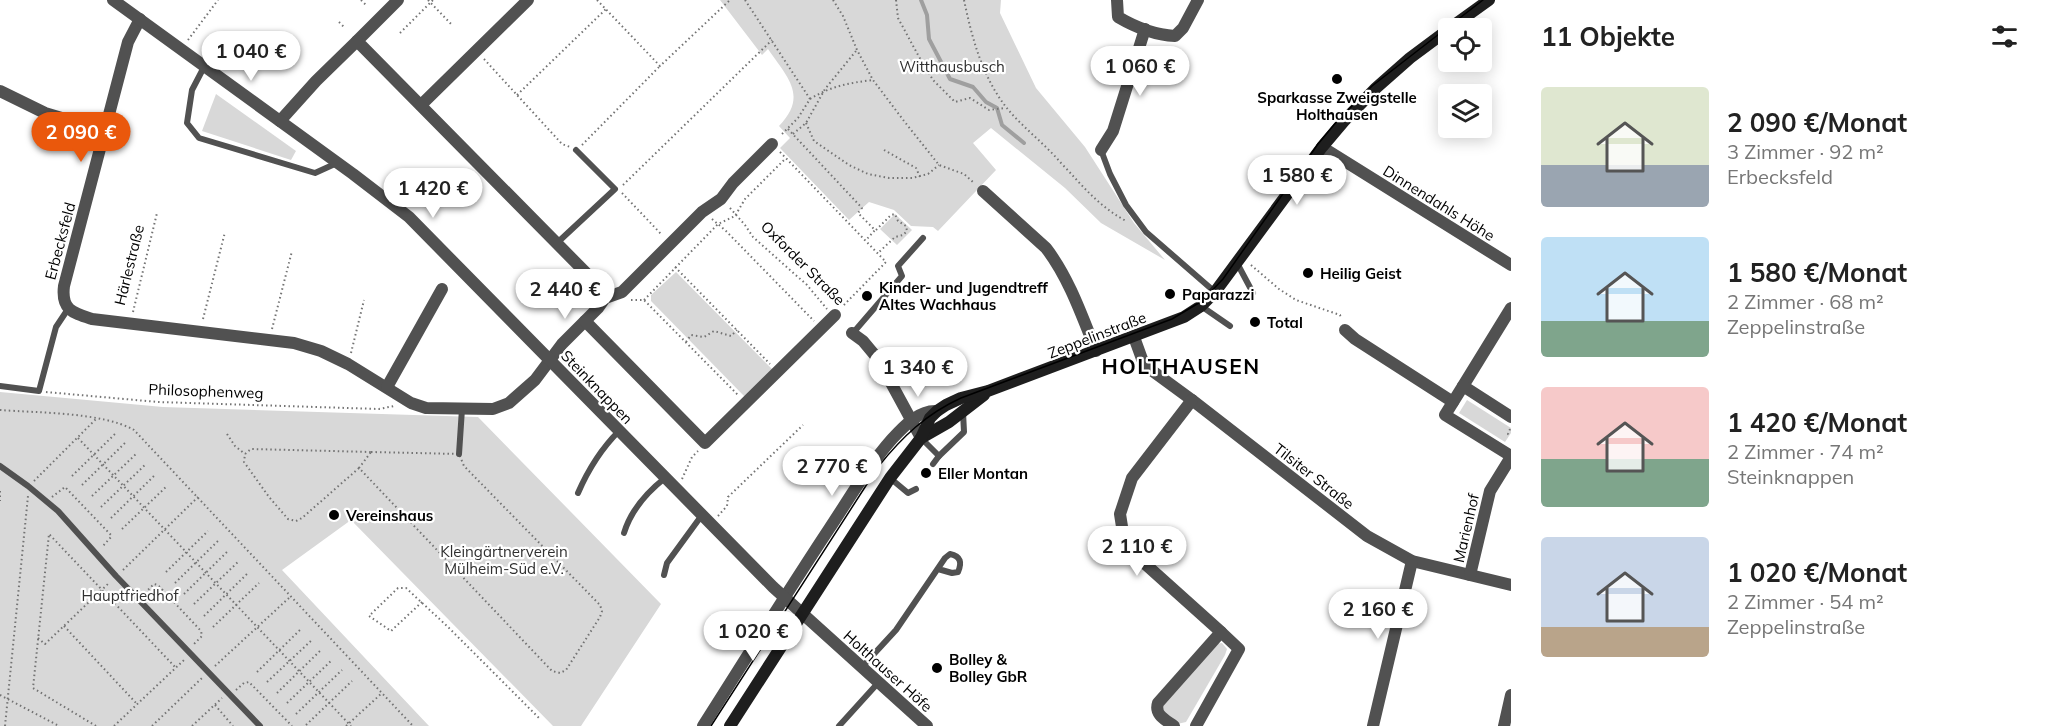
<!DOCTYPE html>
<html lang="de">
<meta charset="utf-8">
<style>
:root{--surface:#fff;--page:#f2f2f2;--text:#222;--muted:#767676;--accent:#ea580c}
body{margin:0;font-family:Mulish,sans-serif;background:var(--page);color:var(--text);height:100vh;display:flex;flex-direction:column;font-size:22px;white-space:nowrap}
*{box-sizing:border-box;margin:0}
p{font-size:20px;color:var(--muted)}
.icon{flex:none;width:33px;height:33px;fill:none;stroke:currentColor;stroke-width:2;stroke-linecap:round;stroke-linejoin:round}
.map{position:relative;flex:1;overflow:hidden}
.details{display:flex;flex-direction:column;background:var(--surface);width:540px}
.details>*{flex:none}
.tools{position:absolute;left:1438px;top:18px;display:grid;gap:12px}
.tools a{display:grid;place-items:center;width:54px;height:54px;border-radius:6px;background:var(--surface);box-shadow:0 3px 15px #0003;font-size:30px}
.price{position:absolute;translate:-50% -51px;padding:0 14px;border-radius:21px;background:#fff;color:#222;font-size:20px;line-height:39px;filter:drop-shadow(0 2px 3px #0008)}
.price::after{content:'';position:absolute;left:50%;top:36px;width:18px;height:14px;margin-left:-9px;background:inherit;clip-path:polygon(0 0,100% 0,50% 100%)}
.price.on{background:var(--accent);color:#fff}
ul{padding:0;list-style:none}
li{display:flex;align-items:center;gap:18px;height:150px;padding:0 30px}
li span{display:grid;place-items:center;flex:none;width:168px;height:120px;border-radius:6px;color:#555}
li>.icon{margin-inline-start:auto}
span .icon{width:72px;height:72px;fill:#fffc;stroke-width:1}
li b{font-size:26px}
h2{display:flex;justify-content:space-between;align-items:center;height:72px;padding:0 30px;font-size:26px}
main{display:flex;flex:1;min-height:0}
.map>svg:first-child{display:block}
.green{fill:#d8d8d8}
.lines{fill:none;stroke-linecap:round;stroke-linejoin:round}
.stream{stroke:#9f9f9f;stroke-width:4}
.path{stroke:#737373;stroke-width:2;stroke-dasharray:1.5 3;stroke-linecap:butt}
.service{stroke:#515151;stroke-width:6}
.minor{stroke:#515151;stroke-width:12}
.tertiary{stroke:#515151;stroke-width:12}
.secondary{stroke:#1e1e1e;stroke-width:12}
.tram{stroke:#000;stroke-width:1.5}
.poi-dot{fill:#000;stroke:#fff;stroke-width:2}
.labels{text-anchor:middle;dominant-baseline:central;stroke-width:4.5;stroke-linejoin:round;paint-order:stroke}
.park-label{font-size:15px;fill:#2f2f2f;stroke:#fff}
.poi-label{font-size:15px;font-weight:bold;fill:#000;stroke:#fff;text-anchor:start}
.street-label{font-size:15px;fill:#000;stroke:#fff}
.district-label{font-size:21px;font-weight:bold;letter-spacing:1.5px;fill:#000;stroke:#fff}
</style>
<main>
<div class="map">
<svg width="1511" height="726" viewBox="0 0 1511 726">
<rect width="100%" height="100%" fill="#fff"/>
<g class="green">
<path d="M720,0H1001L1000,13L1036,88L1085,147L1134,223L1165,260L1101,223L1065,188L991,128L973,143L996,170L938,231L933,227L911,226L894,210L869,202L849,220L780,148L790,138L779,126C808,96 788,78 768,49L762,55Z"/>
<polygon points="216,94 296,151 291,160 202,131"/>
<polygon points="895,214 912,230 897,245 880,229"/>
<polygon points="676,272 773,370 745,397 651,301 651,295"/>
<polygon points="0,392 163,407 478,417 661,604 581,726 553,726 351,520 282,570 429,726 0,726"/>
<polygon points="1467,400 1511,428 1511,433 1505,442 1459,413"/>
<polygon points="1222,643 1227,649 1225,655 1186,722 1177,724 1162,710 1163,702 1215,644"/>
</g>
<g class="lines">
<polyline class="stream" points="921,0 927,15 929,39 950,79 973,87 986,102 997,108 1002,125 1024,143"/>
<g class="path">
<polyline points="361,0 367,6"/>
<polyline points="428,0 452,25"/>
<polyline points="597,0 660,66 730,0"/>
<polyline points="745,0 810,99 798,118 781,135"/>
<polyline points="833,0 843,16 857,50 873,80 904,121 939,165 964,174 974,183"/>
<polyline points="896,0 898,18 918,55 933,80 955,102 970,98 989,110 1005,108"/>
<path d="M964,0C972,38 982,76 1006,107C1022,127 1044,143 1061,163C1082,185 1098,206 1126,221"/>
<polyline points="339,22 344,27"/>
<polyline points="400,33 433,0"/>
<polyline points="188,40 218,0"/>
<polyline points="484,59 562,144 570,147"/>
<polyline points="517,95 606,9"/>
<path d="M810,99C831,86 849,83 873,80"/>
<polyline points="806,123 814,141 849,165 868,174 889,178 912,178 928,174 939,165"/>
<polyline points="788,129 862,208 858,213 875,230 867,239"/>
<polyline points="793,134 806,123 825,89 856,51"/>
<polyline points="582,145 660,66"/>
<polyline points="884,150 916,168 920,177"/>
<polyline points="780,152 886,262 842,307"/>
<polyline points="623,185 772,40"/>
<polyline points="622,193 662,235"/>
<polyline points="730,208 745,225 753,237 807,285 827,309"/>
<polyline points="712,219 726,231 814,321"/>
<polyline points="876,230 891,215 895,214 898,221 906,226 907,231 903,235 895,237 878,253"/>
<polyline points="1251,265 1279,289 1296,300 1340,315 1341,319"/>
<polyline points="675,267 770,364"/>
<polyline points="631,300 644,300 738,395"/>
<polyline points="644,300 718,224 735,216 745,199 785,159"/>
<polyline points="133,312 157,213"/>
<polyline points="203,319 225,232"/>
<polyline points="272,329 292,251"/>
<polyline points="686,342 691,335 704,337 714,331 731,336 737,330"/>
<polyline points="351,353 364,300"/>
<polyline points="46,392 158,402 379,409 394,406"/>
<path d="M0,410C38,413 102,412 134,430L413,726"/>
<polyline points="1510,429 1508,434 1511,436"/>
<polyline points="227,434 235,446 245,454"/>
<polyline points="78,438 351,726"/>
<polygon points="371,452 459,454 464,466 600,605 602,611 600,617 566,670 560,673 552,671 359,468"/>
<polyline points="359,468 302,518 296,521 288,519 269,497 244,462 245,454 251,449 371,452"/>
<polyline points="72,476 116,433"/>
<polyline points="682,479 692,457 698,451"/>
<polyline points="34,481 96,419"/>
<polyline points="82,485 125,443"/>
<polyline points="0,491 0,501"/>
<polyline points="92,496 136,454"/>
<polyline points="52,497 65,487 111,535 111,537 102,547"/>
<polyline points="101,507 146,464"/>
<polyline points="718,516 727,506 728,497 803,425"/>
<polyline points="111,518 156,474"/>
<polyline points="122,529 167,486"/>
<polyline points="123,570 198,497"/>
<polyline points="166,572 208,531"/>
<polyline points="175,583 219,540"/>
<polyline points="145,593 154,584 158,585 201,631 202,636 194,644"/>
<polyline points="184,594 229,550"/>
<polyline points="422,602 391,631 369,616 398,588 406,588 447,626 539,718"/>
<polyline points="194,604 239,561"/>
<polyline points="204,616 248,573"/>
<polyline points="64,626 137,704"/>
<polyline points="213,627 259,583"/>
<polyline points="38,638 45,644 110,582"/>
<polyline points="215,666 290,597"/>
<polyline points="257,672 302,628"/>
<polyline points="267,682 313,639"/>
<polyline points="236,690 244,683 249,682 292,726"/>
<polyline points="277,693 322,649"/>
<polyline points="0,695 59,726"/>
<polyline points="287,703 332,660"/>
<polyline points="215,705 233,726"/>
<polyline points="296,714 342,670"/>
<polyline points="306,725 352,681"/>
<polyline points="5,726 28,496"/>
<polyline points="96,726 33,688 49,534 176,668"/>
<polyline points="114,726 184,660"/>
<polyline points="152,726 202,678"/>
<polyline points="192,726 222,698"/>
<polyline points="346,726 382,693"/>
</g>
<g class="service">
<polyline points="204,67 192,90 187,123 199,138 315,173 337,163"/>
<polyline points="1101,150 1110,174 1126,205 1146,232 1215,292"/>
<polyline points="557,243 615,189 576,150"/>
<polyline points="1237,263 1253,293"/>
<polyline points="1201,306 1230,326"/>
<polyline points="853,333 902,276 898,266 923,238"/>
<polyline points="0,386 39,391 56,327 68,309"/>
<polyline points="921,438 939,456 933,464"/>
<polyline points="459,454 462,409"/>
<polyline points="939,456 964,432 963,412"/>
<polyline points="0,466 28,486 58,511 116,576 260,726"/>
<polyline points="890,478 908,493 916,489"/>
<path d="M578,493C588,470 601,449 619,431"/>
<path d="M624,533C631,510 646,493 665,478"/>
<polyline points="664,575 667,563 702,515"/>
<path d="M862,667L896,630L945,558L950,554C961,556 962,563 958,572L952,573L938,569"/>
<polyline points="839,726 878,683"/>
</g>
<g class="minor">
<polyline points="398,0 357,41 595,282 605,298"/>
<path d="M1117,0L1118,17C1135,27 1155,35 1175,36L1183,28L1198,0"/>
<path d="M140,19L128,42L64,286C61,310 73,313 92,319L294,343L321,351L348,364L411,403L426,408L493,409L509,403L535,380L562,344L598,308L605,298L622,292L702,212L721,199L733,183L772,144"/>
<polyline points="0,91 45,113 105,131"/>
<polyline points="421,105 528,0"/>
<polyline points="280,121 316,81 357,41"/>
<polyline points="1322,147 1511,265"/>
<polyline points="1101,150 1113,131 1145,29"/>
<path d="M983,191L1046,248C1069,278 1082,316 1096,351"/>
<polyline points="585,321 705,443 835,315"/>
<polyline points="1345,330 1355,339 1453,402"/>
<polyline points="852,333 863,341 878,359 921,438"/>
<polyline points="1134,337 1142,359 1147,367 1192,400 1367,536 1412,561 1511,585"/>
<polyline points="1463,386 1511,308"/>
<polyline points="387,387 442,289"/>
<polyline points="1511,417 1463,386 1445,415 1511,456"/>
<polyline points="1470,575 1490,491 1511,457"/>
<path d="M703,726C745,660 786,594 829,529C849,499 868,466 892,439C905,425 919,410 937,411"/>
<path d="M1174,726C1166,720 1154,715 1158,703L1221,632L1133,553L1123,533L1120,514L1132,478L1192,400"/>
<polyline points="1196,726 1239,649 1221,632"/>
<polyline points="1373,726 1412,561"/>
<polyline points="1504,726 1511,695"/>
</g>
<polyline class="tertiary" points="113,0 353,174 409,217 773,587 927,726"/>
<g class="secondary">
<polyline points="1450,28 1489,0"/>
<polyline points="921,438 949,422 984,395"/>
<polyline points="730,726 890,478 921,438 930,418 937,411 946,405 961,398 988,391 1184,317 1201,306 1215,292 1322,147 1344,121 1376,88 1410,58 1449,29"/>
</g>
<path class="tram" d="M711,726L878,467C902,437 926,414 961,398L1172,319L1202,301L1223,279L1318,144L1338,120L1372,86L1483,0"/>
</g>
<g class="poi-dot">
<circle cx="1337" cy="79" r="6"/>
<circle cx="1308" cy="273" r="6"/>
<circle cx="1170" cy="294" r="6"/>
<circle cx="867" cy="296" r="6"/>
<circle cx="1255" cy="322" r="6"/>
<circle cx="926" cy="473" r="6"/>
<circle cx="334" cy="515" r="6"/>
<circle cx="937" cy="668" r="6"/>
</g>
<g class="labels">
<g class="park-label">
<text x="952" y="66">Witthausbusch</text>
<text x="504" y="551">Kleingärtnerverein<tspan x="504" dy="17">Mülheim-Süd e.V.</tspan></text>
<text x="130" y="595">Hauptfriedhof</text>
</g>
<g class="poi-label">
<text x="1337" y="97" text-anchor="middle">Sparkasse Zweigstelle<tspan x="1337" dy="17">Holthausen</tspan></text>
<text x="1320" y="273">Heilig Geist</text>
<text x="879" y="287">Kinder- und Jugendtreff<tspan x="879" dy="17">Altes Wachhaus</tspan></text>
<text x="1182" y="294">Paparazzi</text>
<text x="1267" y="322">Total</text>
<text x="938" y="473">Eller Montan</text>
<text x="346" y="515">Vereinshaus</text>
<text x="949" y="659">Bolley &amp;<tspan x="949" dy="17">Bolley GbR</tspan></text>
</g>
<g class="street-label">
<text transform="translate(1439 203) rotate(32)">Dinnendahls Höhe</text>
<text transform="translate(60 241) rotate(-75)">Erbecksfeld</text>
<text transform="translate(803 263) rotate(45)">Oxforder Straße</text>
<text transform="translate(129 265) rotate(-76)">Härlestraße</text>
<text transform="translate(1097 335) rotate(-21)">Zeppelinstraße</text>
<text transform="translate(597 387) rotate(46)">Steinknappen</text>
<text transform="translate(206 391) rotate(2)">Philosophenweg</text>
<text transform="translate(1314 476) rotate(38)">Tilsiter Straße</text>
<text transform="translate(1466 528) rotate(-77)">Marienhof</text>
<text transform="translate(888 671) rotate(42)">Holthauser Höfe</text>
</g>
<g class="district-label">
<text x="1181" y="366">HOLTHAUSEN</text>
</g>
</g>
</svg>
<div class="tools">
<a><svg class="icon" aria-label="locate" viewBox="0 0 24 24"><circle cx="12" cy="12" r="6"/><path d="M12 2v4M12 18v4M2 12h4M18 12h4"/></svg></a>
<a><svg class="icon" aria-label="layers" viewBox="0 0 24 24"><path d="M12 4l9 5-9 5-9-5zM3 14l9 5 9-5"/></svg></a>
</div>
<b class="price" style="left:251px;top:82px">1 040 €</b>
<b class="price" style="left:1140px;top:97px">1 060 €</b>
<b class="price on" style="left:81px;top:163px">2 090 €</b>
<b class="price" style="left:1297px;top:206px">1 580 €</b>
<b class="price" style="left:433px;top:219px">1 420 €</b>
<b class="price" style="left:565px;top:320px">2 440 €</b>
<b class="price" style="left:918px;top:398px">1 340 €</b>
<b class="price" style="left:832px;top:497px">2 770 €</b>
<b class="price" style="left:1137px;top:577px">2 110 €</b>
<b class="price" style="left:1378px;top:640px">2 160 €</b>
<b class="price" style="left:753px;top:662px">1 020 €</b>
</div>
<section class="details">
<h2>11 Objekte<svg class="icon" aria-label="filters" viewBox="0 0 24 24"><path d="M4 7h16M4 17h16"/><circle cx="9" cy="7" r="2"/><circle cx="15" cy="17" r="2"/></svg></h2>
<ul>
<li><span style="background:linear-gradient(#dfe7d0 65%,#9aa5b1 0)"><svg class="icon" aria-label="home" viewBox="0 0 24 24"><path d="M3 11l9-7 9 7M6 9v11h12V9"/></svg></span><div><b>2 090 €/Monat</b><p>3 Zimmer · 92 m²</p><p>Erbecksfeld</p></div></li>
<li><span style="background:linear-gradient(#bfe0f5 70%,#7fa58c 0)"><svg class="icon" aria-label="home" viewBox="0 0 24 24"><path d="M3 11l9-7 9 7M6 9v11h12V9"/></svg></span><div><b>1 580 €/Monat</b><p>2 Zimmer · 68 m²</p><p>Zeppelinstraße</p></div></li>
<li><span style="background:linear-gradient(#f6c9c9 60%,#7fa58c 0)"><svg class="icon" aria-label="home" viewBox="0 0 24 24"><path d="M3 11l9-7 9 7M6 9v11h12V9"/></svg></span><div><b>1 420 €/Monat</b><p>2 Zimmer · 74 m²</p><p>Steinknappen</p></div></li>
<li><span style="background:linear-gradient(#c9d6e8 75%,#b9a48a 0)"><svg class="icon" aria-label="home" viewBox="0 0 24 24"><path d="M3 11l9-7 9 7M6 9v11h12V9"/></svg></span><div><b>1 020 €/Monat</b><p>2 Zimmer · 54 m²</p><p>Zeppelinstraße</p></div></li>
</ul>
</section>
</main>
